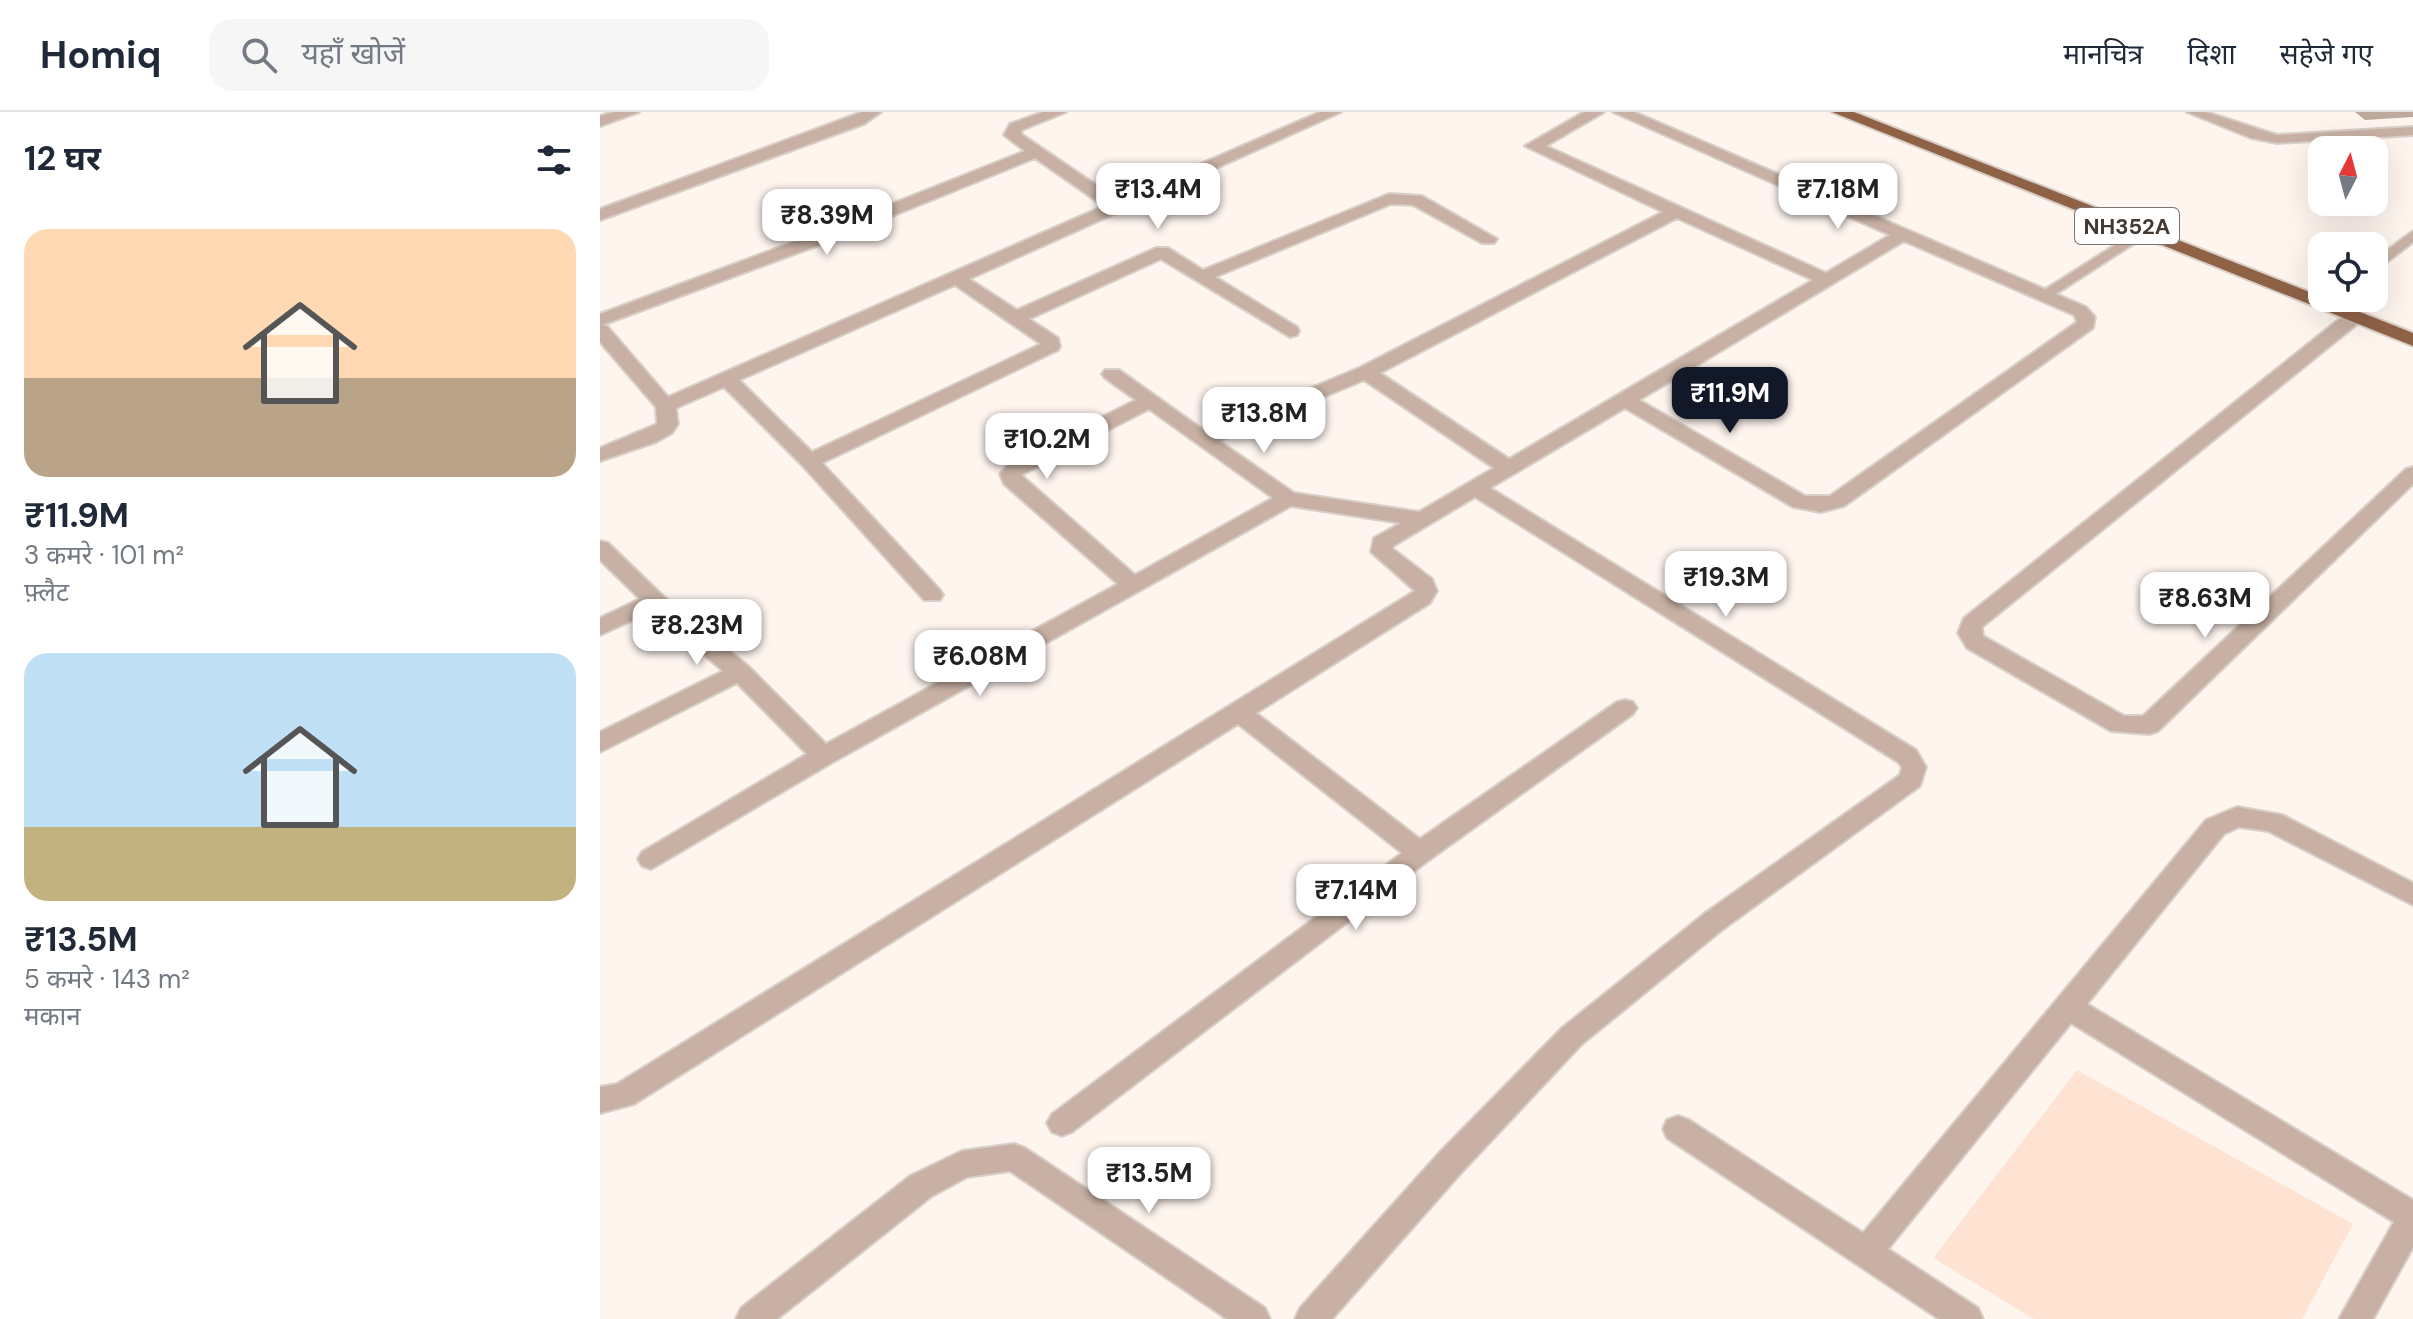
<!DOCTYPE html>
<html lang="hi">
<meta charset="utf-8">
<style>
:root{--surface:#fff;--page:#f6f6f7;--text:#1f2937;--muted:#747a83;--line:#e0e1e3;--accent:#111827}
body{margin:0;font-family:"DM Sans","Noto Sans Devanagari",sans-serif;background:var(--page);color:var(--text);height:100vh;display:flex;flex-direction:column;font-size:30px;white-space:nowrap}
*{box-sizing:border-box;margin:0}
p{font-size:26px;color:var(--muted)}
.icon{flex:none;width:44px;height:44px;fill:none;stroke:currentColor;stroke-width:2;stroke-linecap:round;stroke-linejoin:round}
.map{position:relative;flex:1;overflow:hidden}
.details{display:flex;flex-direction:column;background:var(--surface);width:600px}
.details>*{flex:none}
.needle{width:52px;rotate:6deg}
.buttons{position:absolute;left:1708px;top:24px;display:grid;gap:16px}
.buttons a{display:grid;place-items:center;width:80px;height:80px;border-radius:16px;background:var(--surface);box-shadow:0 8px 32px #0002;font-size:40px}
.price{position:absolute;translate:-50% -68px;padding:0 18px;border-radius:16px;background:#fff;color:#222;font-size:26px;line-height:52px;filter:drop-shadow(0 2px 4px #0008)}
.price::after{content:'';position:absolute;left:50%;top:48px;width:24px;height:18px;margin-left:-12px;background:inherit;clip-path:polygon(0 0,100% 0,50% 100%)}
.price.current{background:var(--accent);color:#fff}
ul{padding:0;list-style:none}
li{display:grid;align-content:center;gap:16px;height:424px;padding:0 24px}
li span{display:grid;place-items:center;height:248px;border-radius:24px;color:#555}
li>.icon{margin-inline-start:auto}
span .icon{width:144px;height:144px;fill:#fffc;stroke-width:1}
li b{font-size:34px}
h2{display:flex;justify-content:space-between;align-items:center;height:96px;padding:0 24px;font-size:34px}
header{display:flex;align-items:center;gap:48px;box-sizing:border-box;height:112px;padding:0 40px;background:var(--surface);border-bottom:2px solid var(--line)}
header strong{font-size:38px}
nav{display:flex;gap:44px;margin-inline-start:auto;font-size:28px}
.search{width:560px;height:72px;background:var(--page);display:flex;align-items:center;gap:20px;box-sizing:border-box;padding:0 28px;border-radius:24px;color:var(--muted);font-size:30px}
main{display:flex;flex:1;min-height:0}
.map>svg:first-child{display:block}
.green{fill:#fee2d2}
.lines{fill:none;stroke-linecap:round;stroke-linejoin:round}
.lane-casing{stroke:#d9cfc9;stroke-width:4}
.street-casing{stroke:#d9cfc9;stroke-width:4}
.highway-casing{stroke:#d9cfc9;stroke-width:4}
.lane{fill:#c8b1a4;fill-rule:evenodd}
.street{fill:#c8b1a4;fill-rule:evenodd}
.highway{fill:#8f6246;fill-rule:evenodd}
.wall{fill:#bea99d}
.labels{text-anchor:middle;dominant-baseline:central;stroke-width:8;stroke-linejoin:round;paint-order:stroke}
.shield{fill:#fff;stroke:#7b7470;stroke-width:2}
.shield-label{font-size:22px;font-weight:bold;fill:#433933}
</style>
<header>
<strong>Homiq</strong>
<div class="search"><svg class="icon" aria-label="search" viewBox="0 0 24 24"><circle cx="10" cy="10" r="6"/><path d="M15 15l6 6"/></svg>यहाँ खोजें</div>
<nav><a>मानचित्र</a><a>दिशा</a><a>सहेजे गए</a></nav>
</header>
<main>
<section class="details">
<h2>12 घर<svg class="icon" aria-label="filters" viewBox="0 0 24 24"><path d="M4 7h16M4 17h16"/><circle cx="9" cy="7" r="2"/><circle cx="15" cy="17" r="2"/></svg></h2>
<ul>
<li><span style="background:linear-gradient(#ffd9b3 60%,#b9a48a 0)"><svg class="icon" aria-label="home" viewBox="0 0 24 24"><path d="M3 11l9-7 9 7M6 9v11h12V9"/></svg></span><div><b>₹11.9M</b><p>3 कमरे · 101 m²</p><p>फ़्लैट</p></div></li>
<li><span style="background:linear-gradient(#bfe0f5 70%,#c2b280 0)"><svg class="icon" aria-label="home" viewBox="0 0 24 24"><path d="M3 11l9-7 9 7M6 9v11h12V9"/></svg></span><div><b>₹13.5M</b><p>5 कमरे · 143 m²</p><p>मकान</p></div></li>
</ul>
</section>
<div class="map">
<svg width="1813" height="1207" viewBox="0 0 1813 1207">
<rect width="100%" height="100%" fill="#fff5ef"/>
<polygon class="green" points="1477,958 1753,1112 1702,1207 1434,1207 1333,1146"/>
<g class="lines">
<g class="lane-casing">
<g id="lane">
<polygon points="1587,0 1606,0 1677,23 1813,15 1813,23 1677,31 1651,26"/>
<polygon points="1542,116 1547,117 1547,123 1448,187 1443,189 1435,184"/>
<polygon points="1813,119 1813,130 1774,160 1774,148"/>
<polygon points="1730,186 1747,186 1734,198 1724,198 1721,195"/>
</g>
</g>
<g class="street-casing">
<g id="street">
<polygon points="14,0 39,0 0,14 0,4"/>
<polygon points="262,0 281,0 264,12 0,108 0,97"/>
<path d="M443,0H466L422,18L421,22L518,88L720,0H741L369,167L417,198L556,136H568L603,158L789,82L822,84L897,127L894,131H882L813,93L791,92L615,165L697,215L699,219L697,223L690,225L561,147L429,207L458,226L460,234L458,238L222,351L340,478L343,483L340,488H324L202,353L124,275L76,296L78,312L72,321L56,330L0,349V336L57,312L56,295L0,230V202L226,118L425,39L404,23L410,12ZM435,46L504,94L68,285L7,214L2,213L238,126ZM355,173L441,232L212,340L139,268Z"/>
<path d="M984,0H1004L946,34L1226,161L1290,123L1013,0H1034L1486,195L1495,205L1493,216L1244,394L1221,400L1193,395L1025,296L890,376L1316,638L1326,655L1320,674L1122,818L982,932L861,1061L732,1207H695L700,1196L839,1041L962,916L1104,802L1300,663L1302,655L1298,650L875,385L793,434V437L832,467L837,479L830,491L656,601L820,727L1017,590L1025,588L1033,590L1037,596L1033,602L829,748L472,1020L462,1024L452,1020L447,1011L452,1002L802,741L638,612L34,992L0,1001V975L17,972L815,479L771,440L774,426L801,411L691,394L233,650L51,757L42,754L38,747L42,740L207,642L137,571L0,640V620L123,559L53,499L0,523V506L40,487L0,448V429L8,431L63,484L148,554L226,632L518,472L404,372L400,362L410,351L536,288L505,266L502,262L505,258H519L606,320L759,256L1063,100L925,34ZM1077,106L1213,168L909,347L780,261ZM1304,129L1474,203L1477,210L1230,384H1205L1039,288ZM764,268L894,356L819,400L694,381L619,329ZM549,297L673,386L535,463L421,363Z"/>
<polygon points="1754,199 1761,201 1763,205 1761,209 1382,515 1383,524 1524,604 1543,604 1806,357 1813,355 1813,372 1558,619 1549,622 1511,619 1367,536 1358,521 1364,506 1747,201"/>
<polygon points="1637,695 1682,703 1813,771 1813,793 1668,719 1639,715 1624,722 1487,892 1813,1088 1813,1135 1773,1207 1739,1207 1794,1110 1471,911 1288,1137 1378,1196 1383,1207 1339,1207 1067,1026 1063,1017 1067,1008 1078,1004 1089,1008 1263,1121 1606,708"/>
<polygon points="414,1032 425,1036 665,1196 670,1207 627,1207 410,1059 367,1065 332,1084 177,1207 136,1207 141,1196 310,1064 362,1039"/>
</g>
</g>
<g class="highway-casing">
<polygon id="highway" points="1232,0 1254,0 1813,221 1813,234"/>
</g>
<use href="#lane" class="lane"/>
<use href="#street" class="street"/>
<use href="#highway" class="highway"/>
</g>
<polygon class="wall" points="1755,0 1813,0 1813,5 1765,8"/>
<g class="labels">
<rect class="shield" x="1475" y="96" width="104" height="36" rx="6"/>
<g class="shield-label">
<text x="1527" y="114">NH352A</text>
</g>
</g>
</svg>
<div class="buttons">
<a><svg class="needle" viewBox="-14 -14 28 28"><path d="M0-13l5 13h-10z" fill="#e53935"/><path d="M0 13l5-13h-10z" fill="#747a83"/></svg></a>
<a><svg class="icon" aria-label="locate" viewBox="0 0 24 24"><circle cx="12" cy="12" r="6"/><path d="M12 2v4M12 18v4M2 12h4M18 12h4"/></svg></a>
</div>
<b class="price" style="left:558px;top:119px">₹13.4M</b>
<b class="price" style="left:1238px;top:119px">₹7.18M</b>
<b class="price" style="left:227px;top:145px">₹8.39M</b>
<b class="price current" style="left:1130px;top:323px">₹11.9M</b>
<b class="price" style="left:664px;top:343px">₹13.8M</b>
<b class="price" style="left:447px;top:369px">₹10.2M</b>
<b class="price" style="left:1126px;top:507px">₹19.3M</b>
<b class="price" style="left:1605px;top:528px">₹8.63M</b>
<b class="price" style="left:97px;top:555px">₹8.23M</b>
<b class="price" style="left:380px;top:586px">₹6.08M</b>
<b class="price" style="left:756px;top:820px">₹7.14M</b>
<b class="price" style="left:549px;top:1103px">₹13.5M</b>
</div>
</main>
